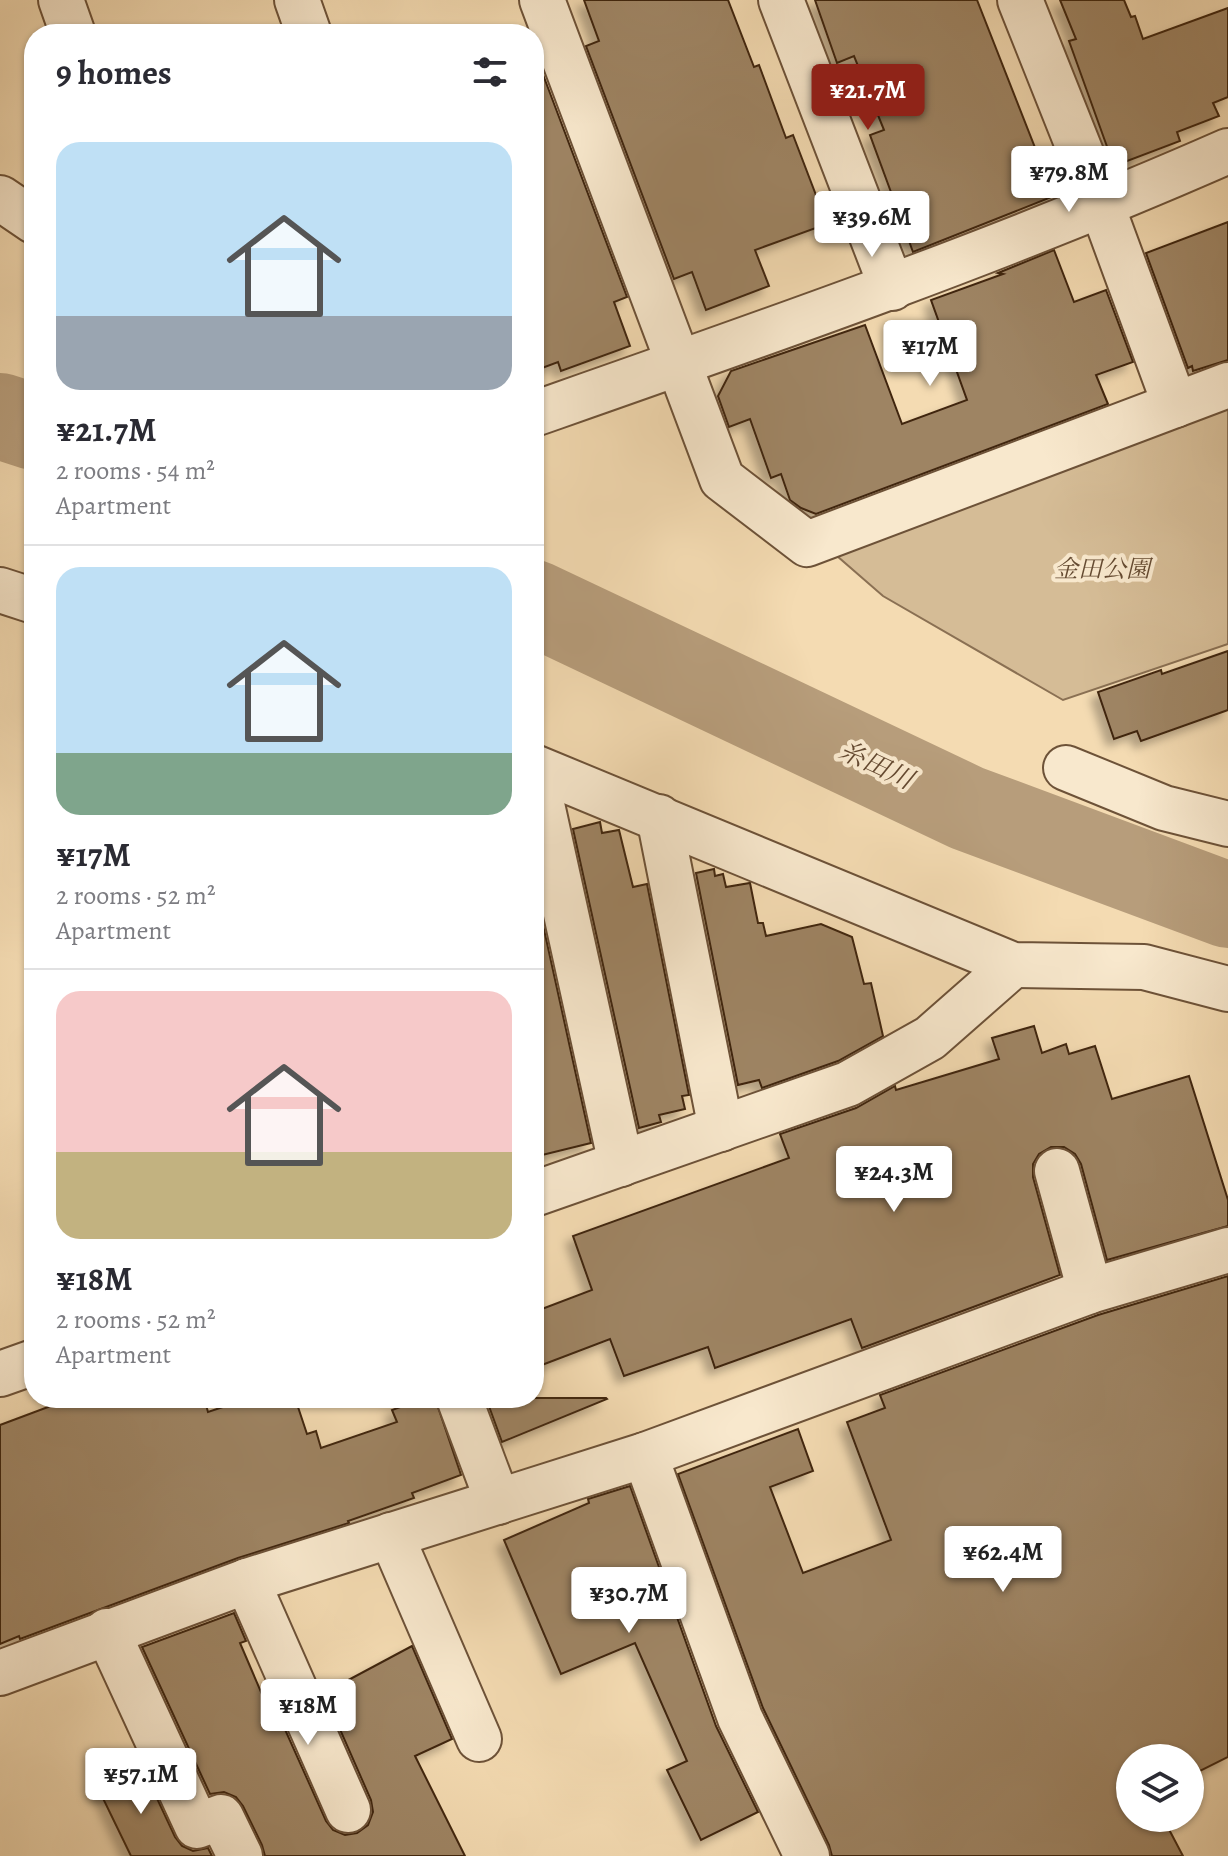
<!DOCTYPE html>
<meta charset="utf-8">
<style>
:root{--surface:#fff;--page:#f2f2f3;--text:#2b2b33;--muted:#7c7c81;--line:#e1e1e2;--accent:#8f2418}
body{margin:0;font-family:Alegreya,"Noto Serif JP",serif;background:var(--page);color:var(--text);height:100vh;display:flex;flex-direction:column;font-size:30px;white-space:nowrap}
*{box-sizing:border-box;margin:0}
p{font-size:26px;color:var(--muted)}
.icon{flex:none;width:44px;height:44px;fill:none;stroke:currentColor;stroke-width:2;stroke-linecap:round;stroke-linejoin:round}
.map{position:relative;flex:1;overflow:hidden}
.details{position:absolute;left:24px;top:24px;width:520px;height:1384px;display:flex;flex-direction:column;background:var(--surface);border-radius:32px;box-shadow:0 2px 6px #0004}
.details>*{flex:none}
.buttons{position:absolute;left:1116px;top:1744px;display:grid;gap:16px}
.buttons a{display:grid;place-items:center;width:88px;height:88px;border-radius:50%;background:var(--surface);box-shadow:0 2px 6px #0004;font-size:40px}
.price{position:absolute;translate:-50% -68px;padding:0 18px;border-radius:8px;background:#fff;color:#222;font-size:26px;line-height:52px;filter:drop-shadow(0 2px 4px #0008)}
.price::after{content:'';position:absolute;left:50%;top:48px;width:24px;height:18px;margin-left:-12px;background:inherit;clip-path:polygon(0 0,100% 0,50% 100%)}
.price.on{background:var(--accent);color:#fff}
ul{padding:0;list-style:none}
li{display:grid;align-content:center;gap:16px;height:424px;padding:0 32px}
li+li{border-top:2px solid var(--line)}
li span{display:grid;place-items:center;height:248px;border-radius:24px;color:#555}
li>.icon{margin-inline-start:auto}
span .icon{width:144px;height:144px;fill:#fffc;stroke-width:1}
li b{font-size:34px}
h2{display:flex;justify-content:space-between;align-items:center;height:96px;padding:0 32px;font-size:34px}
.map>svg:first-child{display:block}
.green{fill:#d5bc96;stroke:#8a7053;stroke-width:2}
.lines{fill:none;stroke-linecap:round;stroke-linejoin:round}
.river{stroke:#b79d7b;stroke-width:86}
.building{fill:#9e8464;stroke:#402510;stroke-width:2;filter:url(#shadow)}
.minor-casing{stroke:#6d5238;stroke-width:48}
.minor{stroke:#f8e8cd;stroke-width:44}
.labels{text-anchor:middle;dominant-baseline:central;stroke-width:8;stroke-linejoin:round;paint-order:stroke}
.park-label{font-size:24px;font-style:italic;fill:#654b32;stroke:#f8e8cd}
.water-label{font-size:26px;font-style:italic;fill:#644930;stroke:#f8e8cd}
</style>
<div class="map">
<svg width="1228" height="1856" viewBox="0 0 1228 1856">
<defs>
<filter id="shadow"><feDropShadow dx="-7" dy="7" stdDeviation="4" flood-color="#0004"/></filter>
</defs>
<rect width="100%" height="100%" fill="#f4dbb2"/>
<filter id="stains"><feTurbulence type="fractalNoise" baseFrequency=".0025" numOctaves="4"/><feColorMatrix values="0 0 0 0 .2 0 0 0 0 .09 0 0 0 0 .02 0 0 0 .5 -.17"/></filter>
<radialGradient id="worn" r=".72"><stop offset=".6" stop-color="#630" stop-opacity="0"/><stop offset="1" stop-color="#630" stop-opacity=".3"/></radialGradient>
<polygon class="green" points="1228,402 1228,644 1063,700 883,596 829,549"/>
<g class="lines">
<g class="river">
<polyline points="0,416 34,427"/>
<polyline points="534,603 967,808 1228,905"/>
</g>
</g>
<g class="building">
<polygon points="584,0 728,0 754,67 759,65 786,138 793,135 827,224 755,250 769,286 706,310 692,272 674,279 586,46 599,41"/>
<polygon points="815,0 977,0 1054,196 913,252 870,135 884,130 854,56 837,63"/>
<polygon points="1060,0 1124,0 1131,17 1135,16 1143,39 1228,8 1228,97 1213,103 1219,116 1177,132 1180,141 1114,166 1069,41 1076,39"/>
<polygon points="539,64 627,297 614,302 630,346 561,371 558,362 534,371 534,66"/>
<polygon points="1228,222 1228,360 1193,371 1192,366 1188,368 1146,253"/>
<polygon points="1054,250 1074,302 1106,290 1133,362 1096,375 1108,404 816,514 801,508 790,500 781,474 771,478 750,419 729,427 718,396 731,371 865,325 902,424 967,400 931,300 1003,274 998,273"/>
<polygon points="1228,651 1228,710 1141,741 1137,731 1114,739 1098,692 1161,670 1162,674"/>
<polygon points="600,822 602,833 619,830 633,887 647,884 689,1095 682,1096 685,1109 659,1115 661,1122 639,1128 573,829"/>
<polygon points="714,869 715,876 723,874 726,887 750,883 758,923 763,923 766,936 821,924 852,937 864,984 871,983 883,1036 838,1061 762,1088 759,1080 738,1085 696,873"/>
<polygon points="534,884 591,1143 534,1157"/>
<polygon points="1034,1026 1042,1053 1066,1044 1069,1054 1095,1046 1112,1099 1189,1076 1228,1200 1228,1226 1107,1260 1081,1164 1075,1154 1064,1147 1051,1147 1039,1154 1033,1164 1033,1177 1060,1275 862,1348 851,1319 715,1368 708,1347 624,1376 610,1339 534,1368 534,1312 592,1290 573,1236 789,1158 780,1134 856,1108 895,1086 896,1090 999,1059 992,1038"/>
<polygon points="1228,1276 1228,1757 1190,1776 1190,1758 1130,1758 1130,1818 1163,1818 1183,1856 832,1856 829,1845 763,1708 678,1474 798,1429 813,1471 770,1487 803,1573 891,1540 847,1422 885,1408 880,1395 1098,1315"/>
<polygon points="72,1398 204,1398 208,1412 250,1398 295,1398 307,1434 316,1431 321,1448 397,1422 392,1410 425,1398 435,1398 461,1475 412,1493 414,1498 348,1521 349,1523 238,1558 20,1639 19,1636 0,1644 0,1425"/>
<polygon points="486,1398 606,1398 607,1399 502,1442"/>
<polygon points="630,1486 716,1726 758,1812 701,1840 667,1770 687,1761 635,1643 561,1674 504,1540 589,1503 588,1499"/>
<polygon points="234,1613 246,1641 240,1643 273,1720 279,1716 326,1821 333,1830 345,1835 357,1833 368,1825 373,1812 371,1800 324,1693 412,1646 452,1739 415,1756 465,1856 265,1856 262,1845 243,1806 236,1797 224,1792 210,1794 142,1647"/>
<polygon points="140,1762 175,1837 182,1846 193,1851 208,1848 212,1856 131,1856 96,1784"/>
</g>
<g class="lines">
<g class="minor-casing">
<g id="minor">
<polyline points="61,0 73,34"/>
<polyline points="297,0 309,34"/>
<polyline points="542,0 722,479 807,544 1228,385"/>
<polyline points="781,0 892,288"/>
<polyline points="1020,0 1102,206 1175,405"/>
<polyline points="0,198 34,221"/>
<path d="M534,414C768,332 1001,251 1228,151"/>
<polyline points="0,590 34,601"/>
<polyline points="534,767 1013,965 1144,967 1228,989"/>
<polyline points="534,768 621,1164"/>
<polyline points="1066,768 1164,808 1228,824"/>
<polyline points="659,817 721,1129"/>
<polyline points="1057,1171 1090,1291"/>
<polyline points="534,1194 848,1084 930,1038 1013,965"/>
<polyline points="0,1374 34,1362"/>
<polyline points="459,1398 498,1502"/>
<polyline points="645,1455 740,1718 807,1856"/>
<polyline points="391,1535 479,1739"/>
<polyline points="247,1581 348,1810"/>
<polyline points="107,1631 197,1826 221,1817 240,1856"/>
<polyline points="0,1673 247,1581 645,1455 1090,1291 1228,1250"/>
</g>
</g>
<use href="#minor" class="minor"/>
</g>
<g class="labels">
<g class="park-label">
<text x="1102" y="569">金田公園</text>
</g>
<g class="water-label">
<text transform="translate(876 765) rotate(25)">糸田川</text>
</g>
</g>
<rect width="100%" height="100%" filter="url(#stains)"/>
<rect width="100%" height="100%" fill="url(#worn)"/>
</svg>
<div class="buttons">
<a><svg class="icon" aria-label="layers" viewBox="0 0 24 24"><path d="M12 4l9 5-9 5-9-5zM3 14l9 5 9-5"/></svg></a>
</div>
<b class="price on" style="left:868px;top:132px">¥21.7M</b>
<b class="price" style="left:1069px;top:214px">¥79.8M</b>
<b class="price" style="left:872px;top:259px">¥39.6M</b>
<b class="price" style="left:930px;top:388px">¥17M</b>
<b class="price" style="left:894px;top:1214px">¥24.3M</b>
<b class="price" style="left:1003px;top:1594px">¥62.4M</b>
<b class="price" style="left:629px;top:1635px">¥30.7M</b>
<b class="price" style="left:308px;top:1747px">¥18M</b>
<b class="price" style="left:141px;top:1816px">¥57.1M</b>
<section class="details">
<h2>9 homes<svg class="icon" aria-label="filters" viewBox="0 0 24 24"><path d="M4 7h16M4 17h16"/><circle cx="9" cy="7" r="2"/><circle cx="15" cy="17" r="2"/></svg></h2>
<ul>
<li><span style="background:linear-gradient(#bfe0f5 70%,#9aa5b1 0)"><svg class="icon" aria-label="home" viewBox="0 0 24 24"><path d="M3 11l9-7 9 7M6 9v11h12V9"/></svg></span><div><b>¥21.7M</b><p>2 rooms · 54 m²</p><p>Apartment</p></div></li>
<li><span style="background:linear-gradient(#bfe0f5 75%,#7fa58c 0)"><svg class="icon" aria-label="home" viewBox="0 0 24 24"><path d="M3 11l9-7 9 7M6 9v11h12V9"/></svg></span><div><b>¥17M</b><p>2 rooms · 52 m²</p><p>Apartment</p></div></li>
<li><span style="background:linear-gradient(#f6c9c9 65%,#c2b280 0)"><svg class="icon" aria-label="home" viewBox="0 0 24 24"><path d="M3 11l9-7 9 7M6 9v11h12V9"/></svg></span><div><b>¥18M</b><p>2 rooms · 52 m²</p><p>Apartment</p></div></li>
</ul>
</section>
</div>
